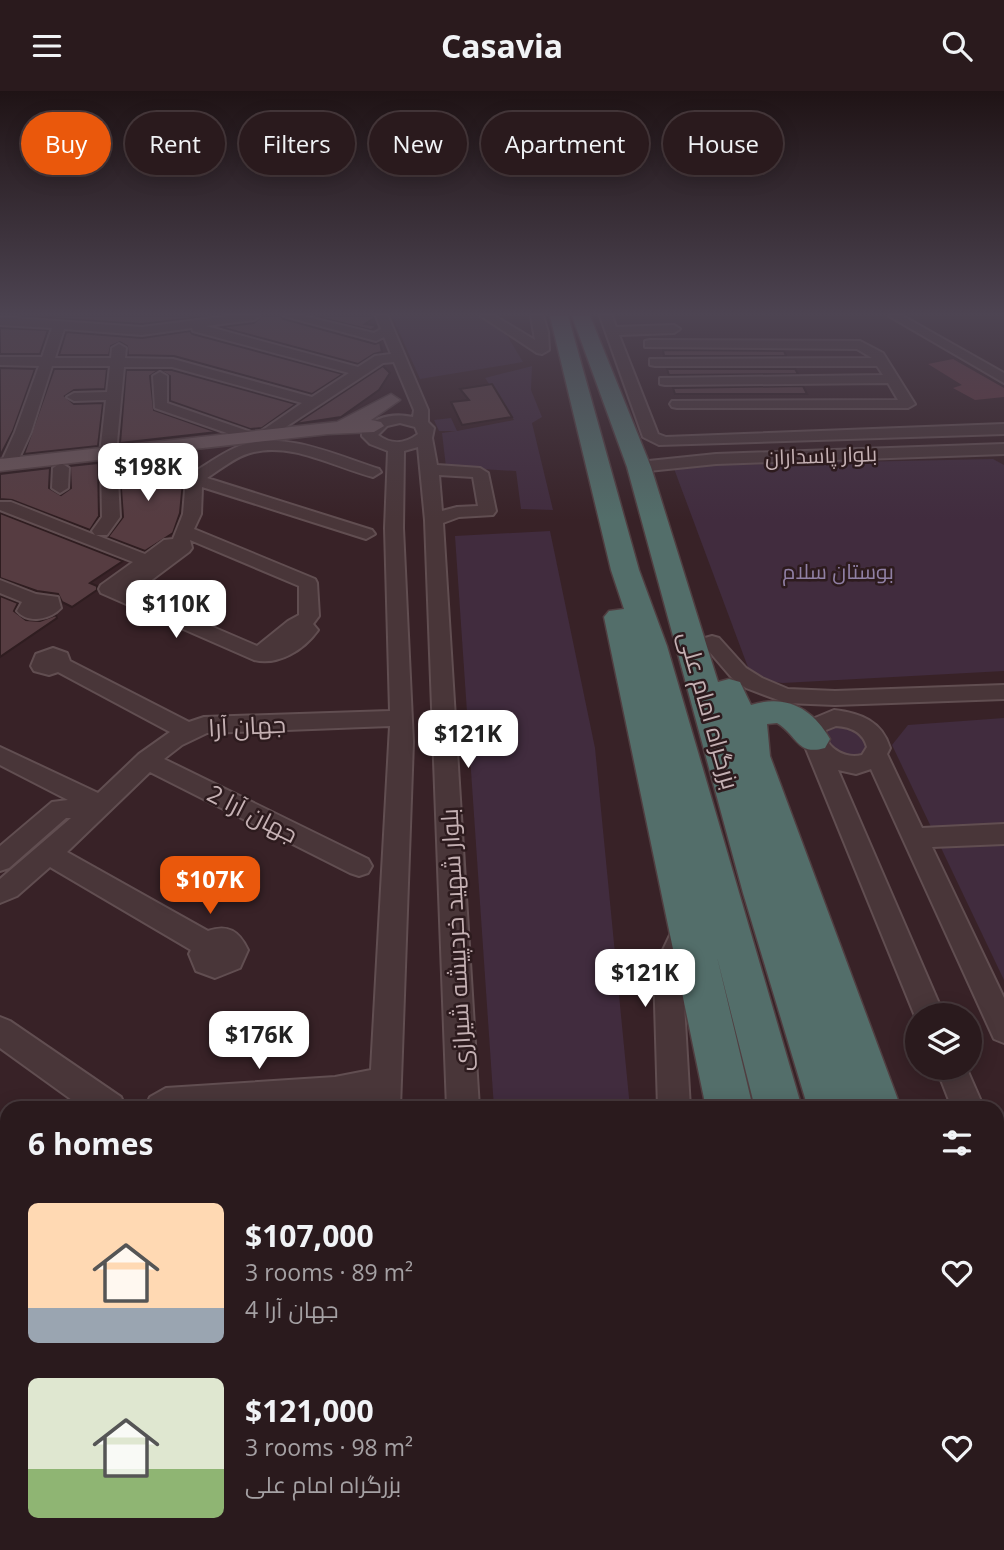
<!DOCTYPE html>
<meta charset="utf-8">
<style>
:root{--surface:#2a1a1d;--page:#36272a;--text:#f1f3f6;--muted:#a5a1a4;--line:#46383b;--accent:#ea580c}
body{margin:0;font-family:"Open Sans",Cairo,sans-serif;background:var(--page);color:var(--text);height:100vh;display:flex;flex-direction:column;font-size:26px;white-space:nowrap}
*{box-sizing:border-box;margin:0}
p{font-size:23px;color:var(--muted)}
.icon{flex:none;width:38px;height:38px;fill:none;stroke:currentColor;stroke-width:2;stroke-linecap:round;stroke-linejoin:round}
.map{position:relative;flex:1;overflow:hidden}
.side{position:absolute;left:0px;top:1010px;width:1004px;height:450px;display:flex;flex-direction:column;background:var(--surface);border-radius:21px 21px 0 0;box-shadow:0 4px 18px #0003,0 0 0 2px var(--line)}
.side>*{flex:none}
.hud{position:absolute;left:21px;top:21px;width:962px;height:63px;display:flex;gap:14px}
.tools{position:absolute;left:905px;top:912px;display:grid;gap:14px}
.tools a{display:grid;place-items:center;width:77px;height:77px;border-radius:50%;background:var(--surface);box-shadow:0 4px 18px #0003,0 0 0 2px var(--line);font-size:35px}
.price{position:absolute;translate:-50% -60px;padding:0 16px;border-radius:14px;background:#fff;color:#222;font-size:23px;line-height:46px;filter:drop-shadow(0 2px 4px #0008)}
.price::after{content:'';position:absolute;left:50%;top:42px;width:21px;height:16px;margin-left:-10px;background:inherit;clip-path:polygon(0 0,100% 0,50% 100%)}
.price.on{background:var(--accent);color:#fff}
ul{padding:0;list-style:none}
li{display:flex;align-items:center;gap:21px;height:175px;padding:0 28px}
li span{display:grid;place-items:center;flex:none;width:196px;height:140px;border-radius:10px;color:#555}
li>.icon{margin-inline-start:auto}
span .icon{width:84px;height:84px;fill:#fffc;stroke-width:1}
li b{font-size:30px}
h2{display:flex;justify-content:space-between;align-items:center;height:84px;padding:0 28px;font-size:30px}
.tag{padding:0 24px;border-radius:32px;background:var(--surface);box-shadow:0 4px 18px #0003,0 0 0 2px var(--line);font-size:24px;line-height:63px}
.tag.on{background:var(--accent);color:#fff}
header{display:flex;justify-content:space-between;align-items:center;height:91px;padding:0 28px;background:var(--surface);font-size:32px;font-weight:700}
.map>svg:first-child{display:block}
.green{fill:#412c3e}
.water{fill:#5f363e}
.building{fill:#563c41;stroke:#2f1d20;stroke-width:2}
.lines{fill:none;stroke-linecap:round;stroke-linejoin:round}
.minor-casing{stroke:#614e51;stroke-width:4}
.major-casing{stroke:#523f42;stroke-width:3}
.highway-casing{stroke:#503e41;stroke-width:3}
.minor{fill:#493639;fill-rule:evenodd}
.major{fill:#695458;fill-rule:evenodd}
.highway{fill:#536e6a;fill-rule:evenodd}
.labels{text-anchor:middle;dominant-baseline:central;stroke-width:5;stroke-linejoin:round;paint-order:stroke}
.far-street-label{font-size:21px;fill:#c5b1b4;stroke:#2d1b1e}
.far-park-label{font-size:21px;fill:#9080a5;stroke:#2d1b1e}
.street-label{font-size:24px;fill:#c5b1b4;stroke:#2d1b1e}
</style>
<header><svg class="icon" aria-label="menu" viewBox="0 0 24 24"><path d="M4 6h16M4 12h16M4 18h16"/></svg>Casavia<svg class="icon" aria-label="search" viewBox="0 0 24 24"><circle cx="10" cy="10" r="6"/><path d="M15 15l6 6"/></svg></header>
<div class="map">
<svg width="1004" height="1459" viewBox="0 0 1004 1459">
<rect width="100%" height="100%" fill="#382227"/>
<g class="green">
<polygon points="392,225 478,225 502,236 523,271 420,288"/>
<polygon points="532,275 531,299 542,326 532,332 553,419 521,418 516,380 446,376 442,342 456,340 439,340 434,329 451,327 457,340 514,329 485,287"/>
<polygon points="993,368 1004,374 1004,580 783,592 766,590 749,579 673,375"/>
<polygon points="550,440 595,657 630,1017 494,1017 455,445"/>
<polygon points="1004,627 1004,889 892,654 908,634"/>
<polygon points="831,631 865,640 869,664 837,667 820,638"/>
</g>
<polygon class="water" points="953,268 1004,297 1004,306 975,309 953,297 962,294 928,273"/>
<g class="building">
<polygon points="19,225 210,225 142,233"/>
<polygon points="262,225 281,225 283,228 375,253 380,251 382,261 374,263 358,273 220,236 254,232"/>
<polygon points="314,225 374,225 374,227 365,233 377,235 371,239"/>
<polygon points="0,237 48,239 40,263 0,263"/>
<polygon points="190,240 192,243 343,283 312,303 174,265 128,264 127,255 120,251 111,255 109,264 59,264 66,241 142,247"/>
<polygon points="663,259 784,260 786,265 664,265"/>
<polygon points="383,275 390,282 379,299 341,326 295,333"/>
<polygon points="0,277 35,278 13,340 0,365"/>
<polygon points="54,278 107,278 105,298 74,299 65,305 74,313 103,312 98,355 24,363"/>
<polygon points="667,278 795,278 798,283 669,284"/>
<polygon points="126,279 172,279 296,313 262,337 250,338 170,310 170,285 159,279 150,285 154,319 217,341 120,352"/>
<polygon points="492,293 512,326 462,334 451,311 469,309 460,298"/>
<polygon points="803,295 807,303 675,303 673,297"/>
<polygon points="150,366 153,370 175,379 183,391 180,422 173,442 145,460 108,446 123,426 119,369"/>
<polygon points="98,372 99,425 90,439 12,409 0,408 0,383 50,377 49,397 61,404 71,397 70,375"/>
<polygon points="0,422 123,470 90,492 97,495 97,499 72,516 62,511 58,503 37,500 0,487"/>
<polygon points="0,505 18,512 14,520 26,529 40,530 56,524 57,527 0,566"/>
</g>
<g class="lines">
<g class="minor-casing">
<g id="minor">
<path d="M228,225H260L254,229L206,235L358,276L375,265L391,263L384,246L376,250L284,225H304L374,242L381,238L376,225H388L428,319V331L434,337L432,347L437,374L480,377L488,382L496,420L493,424L459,426L443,432L479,1017H447L425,429L418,356L404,360L403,437L413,651L400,1017H368L369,1009L327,1017H145L150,1006L166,997L335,986L371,979L390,635L207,642L182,654L164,668L368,768L372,775L368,782L359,785L350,782L150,681L67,761L208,840C228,833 239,840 248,859L240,877L215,887L196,880L189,863L191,859L50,776L17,805L0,812V788L71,727H66L9,777L0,780V755L52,711L68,709L0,674V656L98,702L139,663L170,641L58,581L49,584L34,580L31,575L36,563L53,557L67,562L70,570L189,631L204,626L390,620L385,437L388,360L370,353L362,345V340C376,325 394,322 413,326L414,319L394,271L383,272L269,347L247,349L155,317L153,285L160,281L167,285V312L257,343L302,312L172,276H124L116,362L110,366L117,371L120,426L107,444H96L145,463L164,449L173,448L183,423L186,388L177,377L154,368L152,365L160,360L189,371L196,380C210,371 224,361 239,355C285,339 335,364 379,378L381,381L373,386C334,376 291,350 250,362C235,366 221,378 207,387L372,439L375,443L366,448L202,396L201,423L194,438L315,488L317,492L319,525L313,533L318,539C304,559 278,575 254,569L101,502L99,498L101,494L133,471L0,419V411H11L95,444L92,440L102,426L101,371L107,367L100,362L106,309L74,310L67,306L74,302L107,301L110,275H52L31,341L16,374L14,377H2L0,374L15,341L39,275L0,274V266H42L52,237L0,234V226L142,236ZM192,237L193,240L349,282L312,306L173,268L125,267L126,257L119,253L112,257L111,267H55L64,238L142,244ZM400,332L415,336L418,343C405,353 391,354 378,344L387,335ZM439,384L473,386L478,415L457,416L442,420ZM190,449L299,495V524L288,530L257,555L129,500L141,497L189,461L192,457Z"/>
<polygon points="481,225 495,225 535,249 531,225 543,225 548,241 549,259 542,263 537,262"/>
<polygon points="600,225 612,225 616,236 674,234 680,238 674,242 619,244 658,343 666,346 1004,333 1004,343 659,354 643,346"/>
<polygon points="889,225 903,225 1004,282 1004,292"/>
<polygon points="650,249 860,250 883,262 915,313 908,317 677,317 672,316 670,313 672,310 898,309 888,292 665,294 660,293 660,287 883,284 877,275 655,275 650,274 650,268 872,267 857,258 645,256 645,250"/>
<polygon points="1004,353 1004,363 716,373 639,381 631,376 639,371 716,363"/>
<polygon points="61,372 69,377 68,397 60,402 52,397 53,377"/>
<path d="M0,489L36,503L58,506L61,517C50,529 28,533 17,520L22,511L0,502Z"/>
<polygon points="712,545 719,547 746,577 762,587 788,598 835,600 1004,594 1004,608 835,614 786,612 746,597 732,587 702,552 705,547"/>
<path d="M834,619C860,622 882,630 890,657L887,663L922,737L1004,733V753L932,756L1004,907V952L994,948L871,678L856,683L838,679L944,924H917V930L802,648L810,629ZM836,635C851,636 863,641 867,656L862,664C846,668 830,659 824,644L826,639Z"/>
<polygon points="688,823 698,827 702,835 682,878 690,1017 658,1017 654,878 678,827"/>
<polygon points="0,926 10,930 121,1006 126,1017 83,1017 0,957"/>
<polygon points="936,976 966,976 984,1017 952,1017"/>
<polygon points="998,1070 1004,1073 1004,1119 998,1116"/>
<polygon points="7,1171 7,1212 0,1215 0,1174"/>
<polygon points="0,1393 7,1395 7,1439 0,1437"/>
<polygon points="24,1452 70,1452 73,1459 27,1459"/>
<polygon points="325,1452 367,1452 364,1459 322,1459"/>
<rect x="445" y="1452" width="42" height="7"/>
<rect x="646" y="1452" width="42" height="7"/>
</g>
</g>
<g class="major-casing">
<polygon id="major" points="391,303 400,309 371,329 381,331 384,335 374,341 328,343 0,380 0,368 337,331"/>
</g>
<g class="highway-casing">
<g id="highway">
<polygon points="550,225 568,225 639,479 667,555 802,1017 755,1017 717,866 753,1017 706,1017 604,526 609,520 624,518 611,479"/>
<path d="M572,225H590L651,376L718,591L729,588L740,591L751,614C786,603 812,617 830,648L825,657C797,665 798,645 777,632L767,633L770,665L901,1017H808L743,802L627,376Z"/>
<polygon points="998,1316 1004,1318 1004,1393 998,1390"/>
<polygon points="998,1433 1004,1448 1004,1459 946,1459 943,1452 998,1452"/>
<rect x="712" y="1452" width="62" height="7"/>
<polygon points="805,1452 867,1452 869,1459 807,1459"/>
<polygon points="869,1452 931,1452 933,1459 871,1459"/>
</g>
</g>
<use href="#minor" class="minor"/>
<use href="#major" class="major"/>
<use href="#highway" class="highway"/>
</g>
<linearGradient id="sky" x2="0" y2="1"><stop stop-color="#1f1315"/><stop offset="0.52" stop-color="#4d4452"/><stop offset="1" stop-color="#4d4452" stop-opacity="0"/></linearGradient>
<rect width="1004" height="429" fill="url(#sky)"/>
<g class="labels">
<g class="far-street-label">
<text transform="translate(821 364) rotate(-2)">بلوار پاسداران</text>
</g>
<g class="far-park-label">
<text x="838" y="480">بوستان سلام</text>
</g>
<g class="street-label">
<text transform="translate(710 619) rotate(74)">بزرگراه امام علی</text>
<text transform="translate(247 634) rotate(-3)">جهان آرا</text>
<text transform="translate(253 722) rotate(27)">جهان آرا 2</text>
<text transform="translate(455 849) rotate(-93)">بلوار شهید خردپیشه شیرازی</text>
</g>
</g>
</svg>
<div class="tools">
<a><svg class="icon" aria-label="layers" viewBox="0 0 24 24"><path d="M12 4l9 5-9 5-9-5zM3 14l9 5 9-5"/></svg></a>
</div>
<b class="price" style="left:148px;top:412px">$198K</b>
<b class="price" style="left:176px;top:549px">$110K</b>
<b class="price" style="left:468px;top:679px">$121K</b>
<b class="price on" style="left:210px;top:825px">$107K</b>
<b class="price" style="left:645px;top:918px">$121K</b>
<b class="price" style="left:259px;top:980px">$176K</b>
<div class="hud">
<a class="tag on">Buy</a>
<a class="tag">Rent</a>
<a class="tag">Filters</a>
<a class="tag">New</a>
<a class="tag">Apartment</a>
<a class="tag">House</a>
</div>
<section class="side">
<h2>6 homes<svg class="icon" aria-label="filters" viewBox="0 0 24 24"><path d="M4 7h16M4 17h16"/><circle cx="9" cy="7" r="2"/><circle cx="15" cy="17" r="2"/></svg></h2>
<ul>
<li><span style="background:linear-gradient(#ffd9b3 75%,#9aa5b1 0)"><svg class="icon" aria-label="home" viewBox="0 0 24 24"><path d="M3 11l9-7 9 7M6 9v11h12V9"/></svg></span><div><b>$107,000</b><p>3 rooms · 89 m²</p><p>جهان آرا 4</p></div><svg class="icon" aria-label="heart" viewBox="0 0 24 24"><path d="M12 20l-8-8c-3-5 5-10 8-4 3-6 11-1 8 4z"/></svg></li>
<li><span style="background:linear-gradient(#dfe7d0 65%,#8fb573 0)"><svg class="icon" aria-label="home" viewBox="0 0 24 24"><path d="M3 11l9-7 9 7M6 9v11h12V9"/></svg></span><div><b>$121,000</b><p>3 rooms · 98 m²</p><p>بزرگراه امام علی</p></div><svg class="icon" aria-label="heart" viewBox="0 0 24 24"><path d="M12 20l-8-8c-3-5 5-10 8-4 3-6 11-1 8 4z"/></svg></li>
</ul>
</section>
</div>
